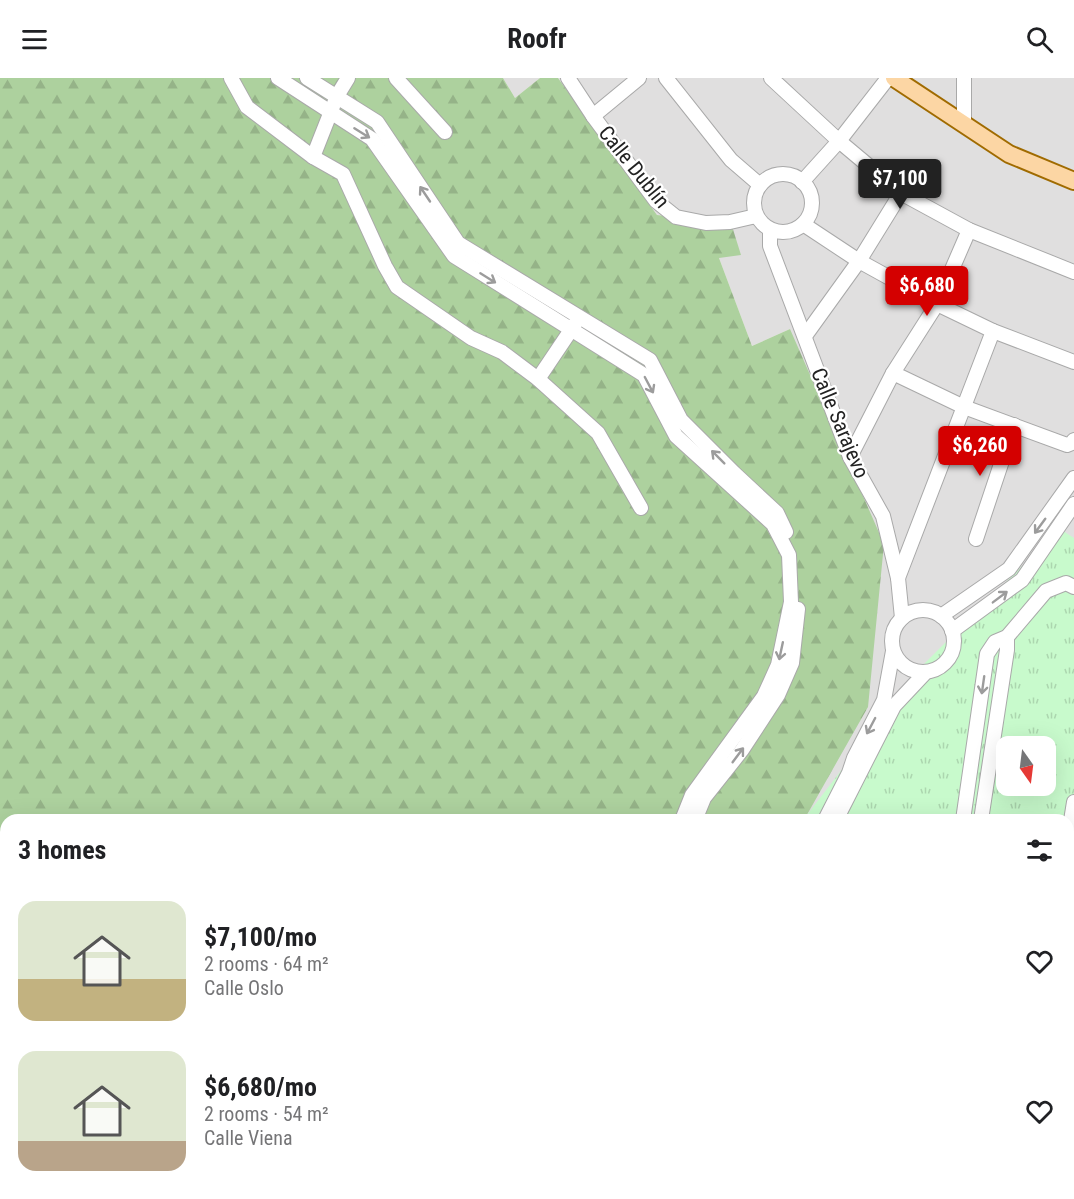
<!DOCTYPE html>
<meta charset="utf-8">
<style>
:root{--surface:#fff;--page:#f6f6f6;--text:#202124;--muted:#757577;--accent:#d40000}
body{margin:0;font-family:"Roboto Condensed",sans-serif;background:var(--page);color:var(--text);height:100vh;display:flex;flex-direction:column;font-size:22px;white-space:nowrap}
*{box-sizing:border-box;margin:0}
p{font-size:20px;color:var(--muted)}
.icon{flex:none;width:33px;height:33px;fill:none;stroke:currentColor;stroke-width:2;stroke-linecap:round;stroke-linejoin:round}
.map{position:relative;flex:1;overflow:hidden}
.details{position:absolute;left:0px;top:736px;width:1074px;height:386px;display:flex;flex-direction:column;background:var(--surface);border-radius:18px 18px 0 0;box-shadow:0 6px 24px #0002}
.details>*{flex:none}
.needle{width:39px;rotate:166deg}
.buttons{position:absolute;left:996px;top:658px;display:grid;gap:12px}
.buttons a{display:grid;place-items:center;width:60px;height:60px;border-radius:12px;background:var(--surface);box-shadow:0 6px 24px #0002;font-size:30px}
.price{position:absolute;translate:-50% -51px;padding:0 14px;border-radius:6px;background:var(--accent);color:#fff;font-size:20px;line-height:39px;filter:drop-shadow(0 2px 3px #0008)}
.price::after{content:'';position:absolute;left:50%;top:36px;width:18px;height:14px;margin-left:-9px;background:inherit;clip-path:polygon(0 0,100% 0,50% 100%)}
.price.on{background:#222;color:#fff}
ul{padding:0;list-style:none}
li{display:flex;align-items:center;gap:18px;height:150px;padding:0 18px}
li span{display:grid;place-items:center;flex:none;width:168px;height:120px;border-radius:18px;color:#555}
li>.icon{margin-inline-start:auto}
span .icon{width:72px;height:72px;fill:#fffc;stroke-width:1}
li b{font-size:26px}
h2{display:flex;justify-content:space-between;align-items:center;height:72px;padding:0 18px;font-size:26px}
header{display:flex;justify-content:space-between;align-items:center;height:78px;padding:0 18px;background:var(--surface);font-size:27px;font-weight:700}
.map>svg:first-child{display:block}
.residential{fill:#e0dfdf;fill-rule:evenodd}
.forest{fill:url(#forest-firs)}
.park{fill:url(#park-tufts);fill-rule:evenodd}
.lines{fill:none;stroke-linecap:round;stroke-linejoin:round}
.minor-casing{stroke:#a9a9a9;stroke-width:16}
.major-casing{stroke:#a06b00;stroke-width:20}
.minor{stroke:#fff;stroke-width:14}
.major{stroke:#fcd6a4;stroke-width:16}
.oneway{stroke:#9c9c9c}
.labels{text-anchor:middle;dominant-baseline:central;stroke-width:4.5;stroke-linejoin:round;paint-order:stroke}
.street-label{font-size:21px;fill:#222;stroke:#fff}
</style>
<header><svg class="icon" aria-label="menu" viewBox="0 0 24 24"><path d="M4 6h16M4 12h16M4 18h16"/></svg>Roofr<svg class="icon" aria-label="search" viewBox="0 0 24 24"><circle cx="10" cy="10" r="6"/><path d="M15 15l6 6"/></svg></header>
<div class="map">
<svg width="1074" height="1121" viewBox="0 0 1074 1121">
<defs>
<pattern id="forest-firs" width="22" height="20" patternUnits="userSpaceOnUse" patternTransform="scale(1.5)"><rect width="22" height="20" fill="#add19e"/><path d="M5 1l3.5 6h-7zM16 11l3.5 6h-7z" fill="#95b388"/></pattern>
<pattern id="park-tufts" width="24" height="20" patternUnits="userSpaceOnUse" patternTransform="scale(1.5)"><rect width="24" height="20" fill="#c8facc"/><path d="M3 7l-1-3M5 7V3M7 7l1-3M15 17l-1-3M17 17v-4M19 17l1-3" fill="none" stroke="#acd6af"/></pattern>
</defs>
<rect width="100%" height="100%" fill="#f2efe9"/>
<g class="residential">
<polygon points="503,0 540,0 515,20"/>
<path d="M558,0H1074V1121H732L734,1116H1068V742H804L790,251L752,268L719,180L731,146L657,137ZM1006,669H1046V708H1006Z"/>
</g>
<polygon class="forest" points="0,0 503,0 515,20 540,0 558,0 657,137 731,145 741,177 719,180 752,268 790,251 884,466 868,629 804,742 6,742 6,1116 734,1116 732,1121 0,1121"/>
<path class="park" d="M1054,447L1074,460V899L1068,902V742H803L920,590L1029,481ZM1006,669H1046V708H1006Z"/>
<g class="lines">
<g class="minor-casing">
<g id="minor">
<polyline points="231,0 247,29 313,79 343,96 385,188 397,209 471,260 502,274 538,301 598,355 641,430"/>
<polyline points="278,0 372,61 454,178 644,297 676,358 773,446 789,477 791,524 778,587 764,618 692,717 682,742"/>
<polyline points="307,0 377,44 458,165 650,282 681,342 734,395 777,435 786,454"/>
<polyline points="396,0 445,54"/>
<polyline points="568,0 593,38 656,123 676,139 706,145 730,144 756,138"/>
<polyline points="666,0 731,82 760,107"/>
<polyline points="771,0 839,63 901,115 969,152 1074,194"/>
<polyline points="593,38 639,0"/>
<polyline points="964,46 964,0"/>
<polyline points="313,79 337,18 348,0"/>
<circle cx="783" cy="125" r="29"/>
<polyline points="802,104 839,63 888,0"/>
<polyline points="803,146 859,183 937,226 993,253 1074,284"/>
<polyline points="770,152 770,168 850,379 883,438 898,500 902,540"/>
<polyline points="805,258 859,183 901,115"/>
<polyline points="893,295 964,329 1067,367 1072,365 1074,362"/>
<polyline points="538,301 575,246"/>
<polyline points="850,379 893,295 937,226 969,152"/>
<polyline points="976,461 1014,347"/>
<polyline points="898,500 993,253"/>
<circle cx="923" cy="563" r="31"/>
<polyline points="941,538 1009,491 1074,400"/>
<polyline points="952,553 1022,502 1074,426"/>
<polyline points="695,742 704,720 742,672 778,617 792,585 798,531"/>
<polyline points="825,742 849,695 854,680 884,622 893,573"/>
<polyline points="836,742 894,628 926,594"/>
<polyline points="963,742 987,576 995,564 1007,559 1046,513 1066,505 1074,509"/>
<polyline points="981,742 1007,572 1007,559"/>
<polyline points="1068,761 1074,724"/>
<polyline points="1068,824 1074,834"/>
<polyline points="1068,964 1074,972"/>
<polyline points="0,986 6,985"/>
<polyline points="1068,995 1074,994"/>
<polyline points="1068,1011 1074,1011"/>
<polyline points="804,1116 806,1121"/>
<polyline points="816,1116 818,1121"/>
<polyline points="874,1116 878,1121"/>
<polyline points="998,1121 999,1116"/>
</g>
</g>
<g class="major-casing">
<polyline id="major" points="894,0 1009,76 1074,103"/>
</g>
<use href="#minor" class="minor"/>
<use href="#major" class="major"/>
</g>
<defs><path id="oneway-shaft" d="M-6 0H5M1.5-3L5.5 0L1.5 3" fill="none" stroke-width="1.6" stroke-linecap="round" stroke-linejoin="round" transform="scale(1.5)"/></defs>
<g class="oneway">
<use href="#oneway-shaft" transform="translate(362 55) rotate(32)"/>
<use href="#oneway-shaft" transform="translate(425 116) rotate(-124)"/>
<use href="#oneway-shaft" transform="translate(488 200) rotate(32)"/>
<use href="#oneway-shaft" transform="translate(649 307) rotate(62)"/>
<use href="#oneway-shaft" transform="translate(718 379) rotate(-135)"/>
<use href="#oneway-shaft" transform="translate(1040 448) rotate(126)"/>
<use href="#oneway-shaft" transform="translate(1000 519) rotate(-37)"/>
<use href="#oneway-shaft" transform="translate(781 573) rotate(102)"/>
<use href="#oneway-shaft" transform="translate(983 607) rotate(98)"/>
<use href="#oneway-shaft" transform="translate(871 648) rotate(118)"/>
<use href="#oneway-shaft" transform="translate(738 677) rotate(-53)"/>
</g>
<g class="labels">
<g class="street-label">
<text transform="translate(634 89) rotate(51)">Calle Dublín</text>
<text transform="translate(840 345) rotate(67)">Calle Sarajevo</text>
</g>
</g>
</svg>
<div class="buttons">
<a><svg class="needle" viewBox="-14 -14 28 28"><path d="M0-13l5 13h-10z" fill="#e53935"/><path d="M0 13l5-13h-10z" fill="#757577"/></svg></a>
</div>
<b class="price on" style="left:900px;top:132px">$7,100</b>
<b class="price" style="left:927px;top:239px">$6,680</b>
<b class="price" style="left:980px;top:399px">$6,260</b>
<section class="details">
<h2>3 homes<svg class="icon" aria-label="filters" viewBox="0 0 24 24"><path d="M4 7h16M4 17h16"/><circle cx="9" cy="7" r="2"/><circle cx="15" cy="17" r="2"/></svg></h2>
<ul>
<li><span style="background:linear-gradient(#dfe7d0 65%,#c2b280 0)"><svg class="icon" aria-label="home" viewBox="0 0 24 24"><path d="M3 11l9-7 9 7M6 9v11h12V9"/></svg></span><div><b>$7,100/mo</b><p>2 rooms · 64 m²</p><p>Calle Oslo</p></div><svg class="icon" aria-label="heart" viewBox="0 0 24 24"><path d="M12 20l-8-8c-3-5 5-10 8-4 3-6 11-1 8 4z"/></svg></li>
<li><span style="background:linear-gradient(#dfe7d0 75%,#b9a48a 0)"><svg class="icon" aria-label="home" viewBox="0 0 24 24"><path d="M3 11l9-7 9 7M6 9v11h12V9"/></svg></span><div><b>$6,680/mo</b><p>2 rooms · 54 m²</p><p>Calle Viena</p></div><svg class="icon" aria-label="heart" viewBox="0 0 24 24"><path d="M12 20l-8-8c-3-5 5-10 8-4 3-6 11-1 8 4z"/></svg></li>
</ul>
</section>
</div>
